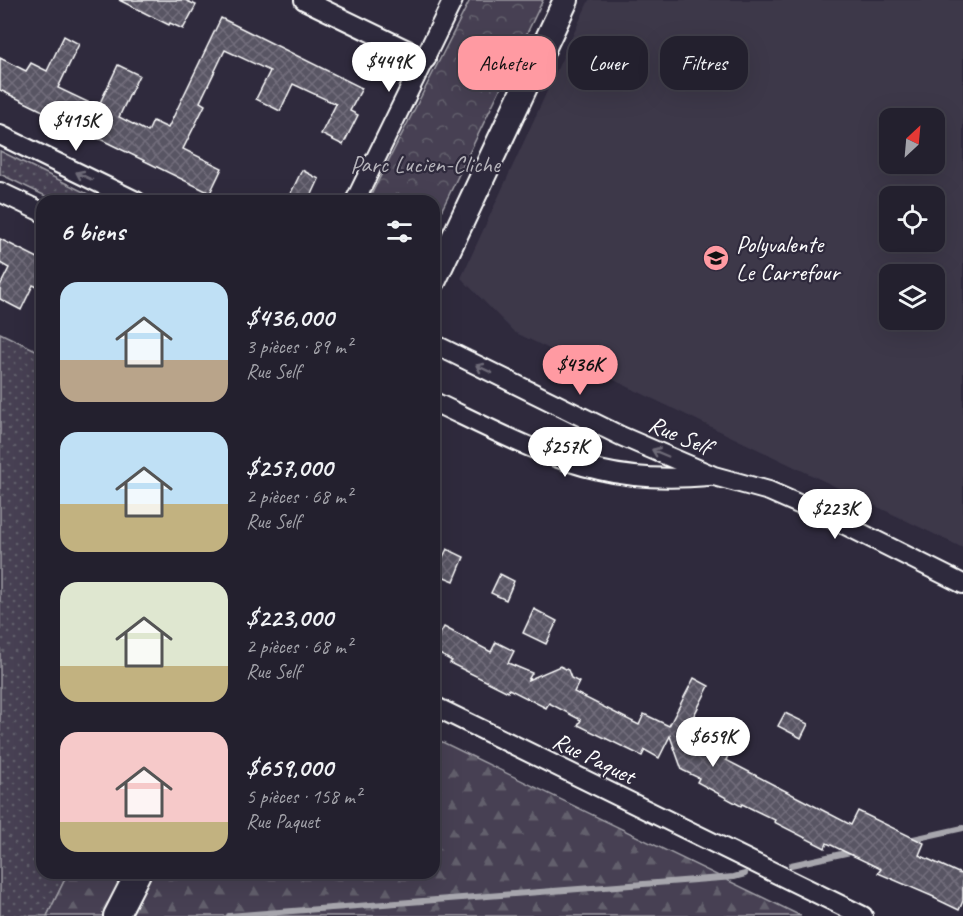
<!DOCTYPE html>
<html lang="fr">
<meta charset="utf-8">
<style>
:root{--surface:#23202e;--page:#2b2836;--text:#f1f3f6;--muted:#a3a3aa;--line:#403e4a;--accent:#ff9aa2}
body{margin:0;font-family:Caveat,sans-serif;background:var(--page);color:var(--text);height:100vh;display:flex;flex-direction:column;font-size:22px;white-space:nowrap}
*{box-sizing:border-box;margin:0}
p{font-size:20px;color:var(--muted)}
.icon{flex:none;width:33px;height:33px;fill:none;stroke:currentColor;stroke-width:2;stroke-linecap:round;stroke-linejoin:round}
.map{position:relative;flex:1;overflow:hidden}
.side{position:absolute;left:36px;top:195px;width:404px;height:684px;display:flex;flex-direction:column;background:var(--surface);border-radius:18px;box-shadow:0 6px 24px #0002,0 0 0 2px var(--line)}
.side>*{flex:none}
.guide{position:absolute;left:458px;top:36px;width:416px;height:54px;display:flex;gap:12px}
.needle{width:39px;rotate:26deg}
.buttons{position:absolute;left:879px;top:108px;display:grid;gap:12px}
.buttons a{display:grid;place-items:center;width:66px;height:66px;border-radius:12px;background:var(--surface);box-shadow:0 6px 24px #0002,0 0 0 2px var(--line);font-size:30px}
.price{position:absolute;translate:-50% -51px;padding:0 14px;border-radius:21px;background:#fff;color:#222;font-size:20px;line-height:39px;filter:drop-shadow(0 2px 3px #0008)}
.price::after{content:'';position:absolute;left:50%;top:36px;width:18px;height:14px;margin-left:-9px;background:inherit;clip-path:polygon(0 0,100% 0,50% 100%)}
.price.current{background:var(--accent);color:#111}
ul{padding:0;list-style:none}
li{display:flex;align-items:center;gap:18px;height:150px;padding:0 24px}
li span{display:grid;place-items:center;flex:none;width:168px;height:120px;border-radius:18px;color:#555}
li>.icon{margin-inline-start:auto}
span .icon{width:72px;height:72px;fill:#fffc;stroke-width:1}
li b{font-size:26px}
h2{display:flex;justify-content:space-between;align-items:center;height:72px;padding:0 24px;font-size:26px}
.chip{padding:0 21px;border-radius:18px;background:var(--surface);box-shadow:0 6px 24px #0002,0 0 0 2px var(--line);font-size:21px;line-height:54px}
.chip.current{background:var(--accent);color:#111}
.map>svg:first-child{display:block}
.built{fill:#3c3749;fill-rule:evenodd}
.grass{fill:url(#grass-dots);stroke:#a2a0a8;stroke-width:1.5}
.forest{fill:url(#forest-firs);stroke:#a2a0a8;stroke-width:1.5}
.park{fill:url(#park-crowns);stroke:#a2a0a8;stroke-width:1.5}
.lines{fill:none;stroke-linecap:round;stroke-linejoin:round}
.stream{stroke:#a7a6ad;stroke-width:6}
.building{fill:url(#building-cross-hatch);stroke:#fff;stroke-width:1.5}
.street-casing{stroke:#fff;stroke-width:22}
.secondary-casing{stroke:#fff;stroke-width:28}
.street{stroke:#2f2a3d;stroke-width:18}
.secondary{stroke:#2f2a3d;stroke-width:24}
.oneway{stroke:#6d6a77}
.labels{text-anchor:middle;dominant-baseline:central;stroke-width:4.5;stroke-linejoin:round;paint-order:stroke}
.park-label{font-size:24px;fill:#b5b3ba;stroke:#2f2a3d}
.poi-label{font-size:24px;fill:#fff;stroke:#2f2a3d;text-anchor:start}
.street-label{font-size:24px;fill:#fff;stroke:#2f2a3d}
</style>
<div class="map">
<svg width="963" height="916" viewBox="0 0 963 916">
<defs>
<pattern id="grass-dots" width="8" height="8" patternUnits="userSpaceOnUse" patternTransform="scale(1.5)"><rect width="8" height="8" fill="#464152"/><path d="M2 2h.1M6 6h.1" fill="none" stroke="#625e6c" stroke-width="1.8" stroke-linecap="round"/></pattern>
<pattern id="forest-firs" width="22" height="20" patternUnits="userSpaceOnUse" patternTransform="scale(1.5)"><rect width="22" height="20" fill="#464152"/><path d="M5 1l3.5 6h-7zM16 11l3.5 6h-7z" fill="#625e6c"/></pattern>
<pattern id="park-crowns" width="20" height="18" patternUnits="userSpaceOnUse" patternTransform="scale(1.5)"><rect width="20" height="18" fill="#464152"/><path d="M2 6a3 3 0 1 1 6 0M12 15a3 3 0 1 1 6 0" fill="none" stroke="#625e6c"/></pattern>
<pattern id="building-cross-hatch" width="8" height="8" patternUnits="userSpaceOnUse" patternTransform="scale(1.5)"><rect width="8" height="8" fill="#595564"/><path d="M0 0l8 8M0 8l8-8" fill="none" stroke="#726e7b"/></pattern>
</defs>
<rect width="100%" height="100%" fill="#2f2a3d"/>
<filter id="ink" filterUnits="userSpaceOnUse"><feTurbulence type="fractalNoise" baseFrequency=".0167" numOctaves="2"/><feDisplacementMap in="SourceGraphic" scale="12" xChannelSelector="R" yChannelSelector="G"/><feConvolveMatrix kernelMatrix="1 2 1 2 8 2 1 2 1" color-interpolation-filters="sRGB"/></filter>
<g filter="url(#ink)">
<path class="built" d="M589,0H963V548L514,332L461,278ZM890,118H934V164H890ZM890,196H934V242H890ZM890,274H934V320H890Z"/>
<g class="grass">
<polygon points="0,151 102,201 56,201 0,174"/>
<polygon points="0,333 42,353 42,873 68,873 47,916 0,916"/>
</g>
<polygon class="forest" points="434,738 801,916 47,916 68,873 434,873"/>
<polygon class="park" points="470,0 543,0 434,226 434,201 368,201"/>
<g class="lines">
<g class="stream">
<polyline points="909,840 963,828"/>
<polyline points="791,865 855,851"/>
<polyline points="229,916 734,877 745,874"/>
</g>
</g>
<g class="building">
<polygon points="119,0 185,0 196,5 183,29 170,23 169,25"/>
<polygon points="221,18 362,88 350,111 358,115 343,145 321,134 336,104 293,84 280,111 256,99 270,71 225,50 200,102 205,105 183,149 222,168 210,193 0,90 0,58 26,71 31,63 47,71 64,36 79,44 58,88 98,107 118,65 139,75 119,117 148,132 153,121 168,128"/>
<polygon points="302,170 319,179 309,201 287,201"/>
<polygon points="0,239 42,260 42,289 33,285 21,310 0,299 0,286 9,268 0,263"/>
<polygon points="447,549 464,557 454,581 435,573"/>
<polygon points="500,574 514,581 506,600 491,593"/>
<polygon points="534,609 557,621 546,644 523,633"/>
<polygon points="444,627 491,652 496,642 514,651 508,663 532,673 528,680 560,666 568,670 571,678 579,682 574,692 639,725 644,714 669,726 694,678 709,686 688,727 732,748 726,760 851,825 858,811 924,843 919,855 963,875 963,901 959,910 934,898 934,897 878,873 881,869 827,843 825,848 774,822 775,820 742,804 741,806 697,782 699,778 682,770 670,736 659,758 645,750 642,756 578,725 581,720 549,703 546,708 509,689 508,692 450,663 452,661 434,651 434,646"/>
<polygon points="785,713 808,724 801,738 778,726"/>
</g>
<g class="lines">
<g class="street-casing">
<g id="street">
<polyline points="304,0 426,59"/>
<polyline points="0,135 136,201"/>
<polyline points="0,192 42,212"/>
<polyline points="355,201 453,0"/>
<polyline points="434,344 621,436 714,476 769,491 835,520 963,584"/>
<path d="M434,402C485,426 544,458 599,470C636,479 673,479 709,476"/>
<polyline points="434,706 863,916"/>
</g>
</g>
<g class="secondary-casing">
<g id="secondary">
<polyline points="434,280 566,0"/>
<polyline points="116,916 138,873"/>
</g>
</g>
<use href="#street" class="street"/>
<use href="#secondary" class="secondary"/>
</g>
<defs><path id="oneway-shaft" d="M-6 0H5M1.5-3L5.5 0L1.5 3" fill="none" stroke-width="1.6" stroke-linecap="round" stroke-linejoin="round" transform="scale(1.5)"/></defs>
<g class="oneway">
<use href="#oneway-shaft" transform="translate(84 176) rotate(-154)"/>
<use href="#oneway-shaft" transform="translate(484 369) rotate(-154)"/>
<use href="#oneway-shaft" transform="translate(660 453) rotate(-157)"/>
</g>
</g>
<defs>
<g id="school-disc" transform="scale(1.35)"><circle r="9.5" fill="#ff9aa2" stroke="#2f2a3d"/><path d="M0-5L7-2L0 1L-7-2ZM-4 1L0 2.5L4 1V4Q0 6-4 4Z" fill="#111"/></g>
</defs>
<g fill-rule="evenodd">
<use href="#school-disc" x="716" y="258"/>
</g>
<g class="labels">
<g class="park-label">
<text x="425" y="164">Parc Lucien-Cliche</text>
</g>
<g class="poi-label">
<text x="736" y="244">Polyvalente<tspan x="736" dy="28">Le Carrefour</tspan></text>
</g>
<g class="street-label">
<text transform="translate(680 435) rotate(23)">Rue Self</text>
<text transform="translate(594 758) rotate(26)">Rue Paquet</text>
</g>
</g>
</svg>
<div class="buttons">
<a><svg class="needle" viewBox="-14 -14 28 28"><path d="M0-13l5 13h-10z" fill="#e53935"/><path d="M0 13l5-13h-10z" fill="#a3a3aa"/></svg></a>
<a><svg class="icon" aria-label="locate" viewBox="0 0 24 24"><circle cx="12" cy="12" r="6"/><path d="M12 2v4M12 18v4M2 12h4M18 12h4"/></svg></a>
<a><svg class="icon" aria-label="layers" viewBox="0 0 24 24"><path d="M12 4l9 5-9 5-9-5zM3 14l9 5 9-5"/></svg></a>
</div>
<b class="price" style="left:389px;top:93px">$449K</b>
<b class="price" style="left:76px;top:152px">$415K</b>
<b class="price current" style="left:580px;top:396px">$436K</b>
<b class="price" style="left:565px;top:478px">$257K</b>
<b class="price" style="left:835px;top:540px">$223K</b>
<b class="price" style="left:713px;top:768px">$659K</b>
<div class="guide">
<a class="chip current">Acheter</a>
<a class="chip">Louer</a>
<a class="chip">Filtres</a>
</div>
<section class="side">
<h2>6 biens<svg class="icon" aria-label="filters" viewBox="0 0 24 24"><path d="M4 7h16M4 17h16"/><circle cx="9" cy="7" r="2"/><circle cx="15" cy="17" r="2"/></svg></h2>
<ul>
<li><span style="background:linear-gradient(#bfe0f5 65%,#b9a48a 0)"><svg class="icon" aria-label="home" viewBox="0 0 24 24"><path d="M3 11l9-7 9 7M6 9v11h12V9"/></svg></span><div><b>$436,000</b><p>3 pièces · 89 m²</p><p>Rue Self</p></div></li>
<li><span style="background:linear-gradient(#bfe0f5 60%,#c2b280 0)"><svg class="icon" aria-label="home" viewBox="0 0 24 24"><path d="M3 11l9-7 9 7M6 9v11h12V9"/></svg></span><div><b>$257,000</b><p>2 pièces · 68 m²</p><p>Rue Self</p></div></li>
<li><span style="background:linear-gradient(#dfe7d0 70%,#c2b280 0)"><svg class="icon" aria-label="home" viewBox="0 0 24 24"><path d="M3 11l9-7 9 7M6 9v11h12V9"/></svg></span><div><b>$223,000</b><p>2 pièces · 68 m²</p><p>Rue Self</p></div></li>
<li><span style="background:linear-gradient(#f6c9c9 75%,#c2b280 0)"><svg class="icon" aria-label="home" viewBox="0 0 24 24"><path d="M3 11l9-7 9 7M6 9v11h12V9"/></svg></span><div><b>$659,000</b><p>5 pièces · 158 m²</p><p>Rue Paquet</p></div></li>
</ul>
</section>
</div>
